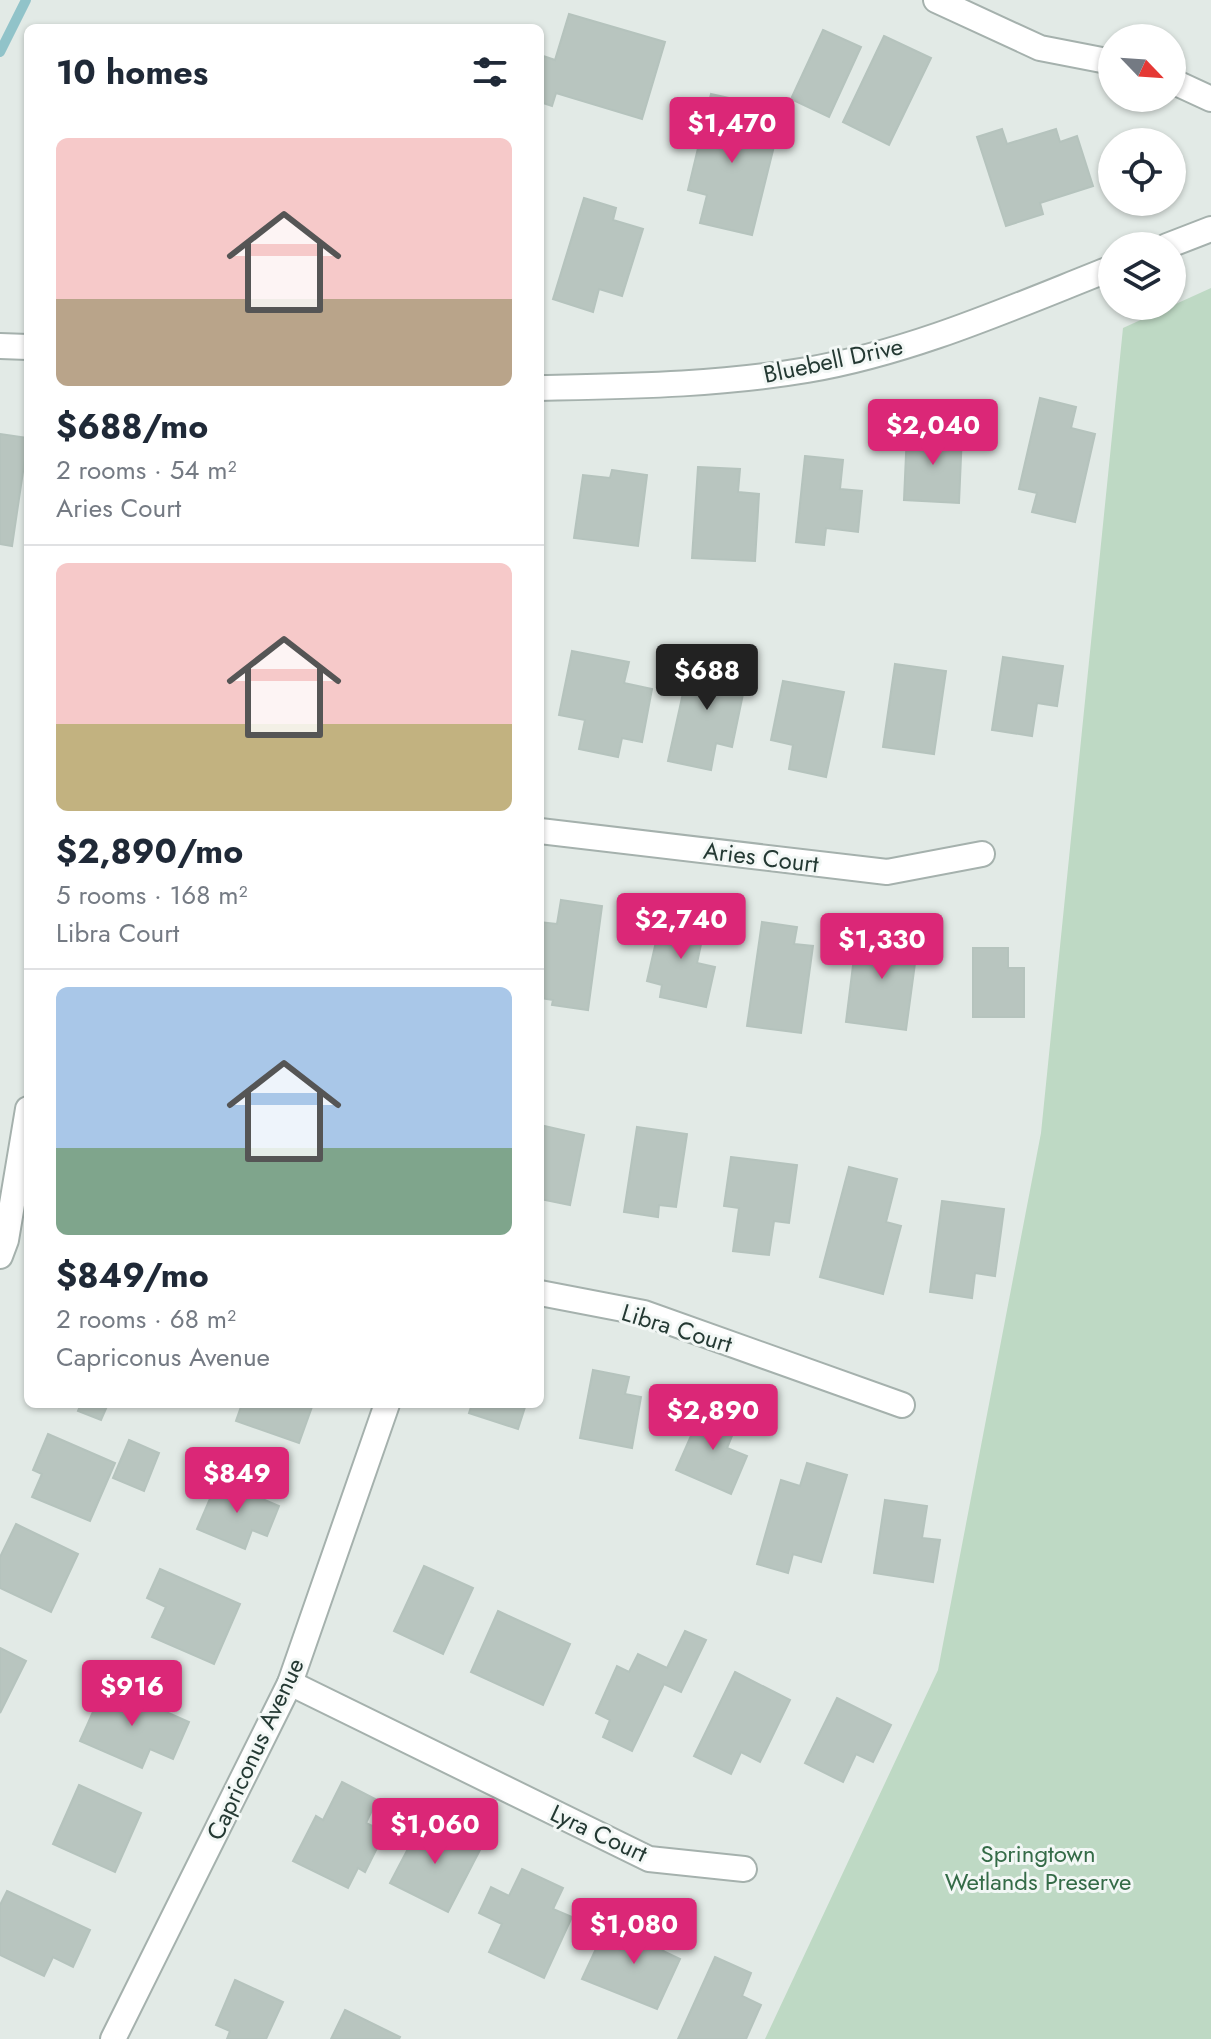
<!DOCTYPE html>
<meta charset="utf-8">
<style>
:root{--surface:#fff;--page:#f6f6f7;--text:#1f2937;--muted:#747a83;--line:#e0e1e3;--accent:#db2777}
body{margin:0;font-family:Jost,sans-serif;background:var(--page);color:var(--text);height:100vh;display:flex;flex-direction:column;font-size:30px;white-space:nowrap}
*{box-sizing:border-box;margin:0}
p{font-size:26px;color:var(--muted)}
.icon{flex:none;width:44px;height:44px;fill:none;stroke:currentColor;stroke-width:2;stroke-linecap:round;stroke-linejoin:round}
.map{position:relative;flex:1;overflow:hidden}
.drawer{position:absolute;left:24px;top:24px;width:520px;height:1384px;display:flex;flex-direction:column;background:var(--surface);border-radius:12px;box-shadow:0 2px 6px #0004}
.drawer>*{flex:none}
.needle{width:52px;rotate:115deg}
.buttons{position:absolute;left:1098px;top:24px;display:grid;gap:16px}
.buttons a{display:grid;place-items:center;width:88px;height:88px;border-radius:50%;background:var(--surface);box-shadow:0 2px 6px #0004;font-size:40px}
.price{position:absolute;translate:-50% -68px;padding:0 18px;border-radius:8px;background:var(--accent);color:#fff;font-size:26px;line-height:52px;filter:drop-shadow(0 2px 4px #0008)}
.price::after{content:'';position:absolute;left:50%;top:48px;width:24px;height:18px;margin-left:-12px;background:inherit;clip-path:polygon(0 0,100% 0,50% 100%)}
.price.on{background:#222;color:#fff}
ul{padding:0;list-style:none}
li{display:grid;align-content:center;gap:16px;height:424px;padding:0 32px}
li+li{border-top:2px solid var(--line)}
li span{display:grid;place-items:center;height:248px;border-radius:12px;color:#555}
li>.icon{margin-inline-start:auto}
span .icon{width:144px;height:144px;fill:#fffc;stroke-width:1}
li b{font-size:34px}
h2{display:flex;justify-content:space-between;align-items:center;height:96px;padding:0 32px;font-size:34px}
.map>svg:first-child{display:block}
.green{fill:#bed9c4}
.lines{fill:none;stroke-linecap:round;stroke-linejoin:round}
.stream{stroke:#91c3c9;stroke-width:10}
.building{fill:#b8c5bf;stroke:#b5c3bd;stroke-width:2}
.minor-casing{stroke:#a5b1ad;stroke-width:28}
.minor{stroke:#fff;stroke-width:24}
.labels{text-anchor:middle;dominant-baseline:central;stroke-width:6;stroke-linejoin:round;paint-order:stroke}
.street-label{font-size:24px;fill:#243933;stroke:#f2f7f5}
.park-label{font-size:24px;fill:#346b47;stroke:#f2f7f5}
</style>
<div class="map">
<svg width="1211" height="2039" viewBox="0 0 1211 2039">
<rect width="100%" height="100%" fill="#e2eae6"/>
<polygon class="green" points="1211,288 1211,2039 765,2039 938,1670 1041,1133 1123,328"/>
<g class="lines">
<polyline class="stream" points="0,52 26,0"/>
</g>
<g class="building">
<polygon points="569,14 665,42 642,119 556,93 552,106 540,102 540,55 555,60"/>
<polygon points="823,30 861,47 829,117 791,99"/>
<polygon points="884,36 931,58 889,145 843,122"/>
<polygon points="711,94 756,104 750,128 777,134 752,235 700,223 707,195 688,190"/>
<polygon points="1002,129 1007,144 1056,129 1060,142 1077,136 1093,186 1040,203 1043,214 1006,226 977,137"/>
<polygon points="584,198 616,208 613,220 643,229 622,296 599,289 593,312 553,299"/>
<polygon points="1040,398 1076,407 1071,428 1095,434 1075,522 1032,512 1037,493 1019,489"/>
<polygon points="907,432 962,434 959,503 904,500"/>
<polygon points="0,434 28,438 12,546 0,544"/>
<polygon points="805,456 843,460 840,489 862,491 858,532 826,528 824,545 796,542"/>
<polygon points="698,467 740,469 738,492 759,494 755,561 692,558"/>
<polygon points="612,470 647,475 638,546 574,538 583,475 610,478"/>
<polygon points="572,651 629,662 624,683 652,689 642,742 622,738 618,757 579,749 585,720 559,715"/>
<polygon points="691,657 748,670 732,747 716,743 711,770 668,761"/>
<polygon points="1003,657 1063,666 1057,706 1037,703 1032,736 992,730"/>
<polygon points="895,664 946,671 934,754 883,747"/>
<polygon points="783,681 844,692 826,777 789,769 793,745 771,740"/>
<polygon points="561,900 602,906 588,1010 552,1005 553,1000 540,998 540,922 557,924"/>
<polygon points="663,911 706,921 697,963 715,967 706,1007 660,997 662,985 647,981"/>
<polygon points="762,922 797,927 794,944 813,946 801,1033 747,1026"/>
<polygon points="857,933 918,941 906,1030 846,1022"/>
<polygon points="973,948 1008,948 1008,968 1024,968 1024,1017 973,1017"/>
<polygon points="540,1125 584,1135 570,1205 540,1199"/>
<polygon points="637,1127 687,1134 676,1207 659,1205 658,1217 624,1212"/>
<polygon points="731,1157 797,1165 789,1223 774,1221 769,1255 733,1251 739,1208 724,1206"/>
<polygon points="849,1167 897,1179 886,1222 901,1226 883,1294 820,1277"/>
<polygon points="942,1201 1004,1209 995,1276 975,1273 972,1298 930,1292"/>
<polygon points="593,1370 629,1377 625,1394 641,1397 632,1448 580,1438"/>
<polygon points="81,1404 108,1404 101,1420 78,1411"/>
<polygon points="242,1404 313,1404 299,1443 236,1421"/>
<polygon points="472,1404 526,1404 518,1429 469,1413"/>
<polygon points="704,1406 738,1421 727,1448 747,1456 731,1494 676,1470"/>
<polygon points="48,1434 115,1463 90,1521 32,1497 42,1474 33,1470"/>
<polygon points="129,1440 159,1453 144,1491 113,1478"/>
<polygon points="807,1463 847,1475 821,1562 793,1554 788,1573 757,1564 781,1480 800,1486"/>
<polygon points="218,1480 279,1506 267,1536 252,1530 245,1549 197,1529"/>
<polygon points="885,1500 927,1506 922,1538 940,1540 933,1582 874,1573"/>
<polygon points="16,1524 78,1554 51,1612 0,1588 0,1557"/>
<polygon points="424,1566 473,1588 443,1654 394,1631"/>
<polygon points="160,1569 240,1604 214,1664 152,1637 166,1607 147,1598"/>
<polygon points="498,1611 570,1644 543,1705 471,1672"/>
<polygon points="685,1631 706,1640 681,1692 664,1684 632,1751 603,1737 610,1720 596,1713 617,1666 629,1672 638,1654 667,1668"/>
<polygon points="0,1648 26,1661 0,1713"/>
<polygon points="735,1672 790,1700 760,1762 741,1752 731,1774 694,1756"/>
<polygon points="105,1685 189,1722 173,1759 150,1749 142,1768 80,1741"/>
<polygon points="837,1698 891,1725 873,1762 856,1754 843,1782 805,1763"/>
<polygon points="342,1782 377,1800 366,1823 385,1832 365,1872 358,1868 348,1888 293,1861 316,1816 323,1820"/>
<polygon points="79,1785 141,1813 115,1872 53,1844"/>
<polygon points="423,1820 480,1850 448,1912 390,1883"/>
<polygon points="522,1869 563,1888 553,1909 572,1917 544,1978 489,1952 502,1924 479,1913 491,1887 509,1896"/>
<polygon points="7,1891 90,1930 73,1967 53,1957 44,1976 0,1955 0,1905"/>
<polygon points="633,1921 669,1937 663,1951 680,1959 657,2009 582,1979 600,1940 620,1950"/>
<polygon points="715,1957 751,1973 742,1996 761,2005 746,2039 678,2039"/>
<polygon points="235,1980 283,2002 266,2039 227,2039 230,2031 216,2025"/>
<polygon points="345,2010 400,2037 399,2039 331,2039"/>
</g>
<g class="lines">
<g class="minor-casing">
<g id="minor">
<polyline points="936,0 1040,48 1112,62"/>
<polyline points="1172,81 1211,99"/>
<polyline points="1167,246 1211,229"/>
<polyline points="0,346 28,347"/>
<path d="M540,388C630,386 718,385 807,370C913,352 1013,307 1112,268"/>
<polyline points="540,831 887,872 982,854"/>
<polyline points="0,1256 6,1240 28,1109"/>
<polyline points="540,1293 644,1313 902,1405"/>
<polyline points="290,1683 649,1859 744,1869"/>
<polyline points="113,2039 290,1683 387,1404"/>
</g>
</g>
<use href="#minor" class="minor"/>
</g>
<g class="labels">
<g class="street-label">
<text transform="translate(833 360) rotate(-12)">Bluebell Drive</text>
<text transform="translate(761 857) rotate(7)">Aries Court</text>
<text transform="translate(677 1328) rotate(17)">Libra Court</text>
<text transform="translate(255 1749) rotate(-65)">Capriconus Avenue</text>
<text transform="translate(599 1833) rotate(25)">Lyra Court</text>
</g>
<g class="park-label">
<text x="1038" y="1853">Springtown<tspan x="1038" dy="28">Wetlands Preserve</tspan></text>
</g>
</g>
</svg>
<div class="buttons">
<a><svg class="needle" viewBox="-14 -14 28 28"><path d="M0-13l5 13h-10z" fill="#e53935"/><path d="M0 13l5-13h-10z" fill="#747a83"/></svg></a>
<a><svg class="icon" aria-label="locate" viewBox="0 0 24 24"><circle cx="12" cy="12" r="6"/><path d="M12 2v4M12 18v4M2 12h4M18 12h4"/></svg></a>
<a><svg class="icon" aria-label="layers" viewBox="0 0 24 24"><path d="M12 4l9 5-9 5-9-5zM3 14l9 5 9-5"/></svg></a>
</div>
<b class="price" style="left:732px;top:165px">$1,470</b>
<b class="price" style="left:933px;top:467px">$2,040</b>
<b class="price on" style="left:707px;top:712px">$688</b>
<b class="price" style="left:681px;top:961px">$2,740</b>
<b class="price" style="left:882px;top:981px">$1,330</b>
<b class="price" style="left:713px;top:1452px">$2,890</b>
<b class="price" style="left:237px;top:1515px">$849</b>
<b class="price" style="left:132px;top:1728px">$916</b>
<b class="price" style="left:435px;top:1866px">$1,060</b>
<b class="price" style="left:634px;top:1966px">$1,080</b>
<section class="drawer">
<h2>10 homes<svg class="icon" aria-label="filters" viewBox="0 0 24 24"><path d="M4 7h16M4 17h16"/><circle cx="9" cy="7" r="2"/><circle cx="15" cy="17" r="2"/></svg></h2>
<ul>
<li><span style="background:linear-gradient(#f6c9c9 65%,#b9a48a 0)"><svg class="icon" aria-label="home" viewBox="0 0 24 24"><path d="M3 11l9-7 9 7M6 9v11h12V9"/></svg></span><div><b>$688/mo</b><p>2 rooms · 54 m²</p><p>Aries Court</p></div></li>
<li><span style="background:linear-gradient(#f6c9c9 65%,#c2b280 0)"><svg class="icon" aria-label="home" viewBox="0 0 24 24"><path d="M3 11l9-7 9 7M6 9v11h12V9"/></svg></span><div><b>$2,890/mo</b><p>5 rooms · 168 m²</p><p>Libra Court</p></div></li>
<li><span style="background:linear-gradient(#a9c7e8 65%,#7fa58c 0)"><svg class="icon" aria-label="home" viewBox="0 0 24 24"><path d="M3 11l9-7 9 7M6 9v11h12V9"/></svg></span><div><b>$849/mo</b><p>2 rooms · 68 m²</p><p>Capriconus Avenue</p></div></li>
</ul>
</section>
</div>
